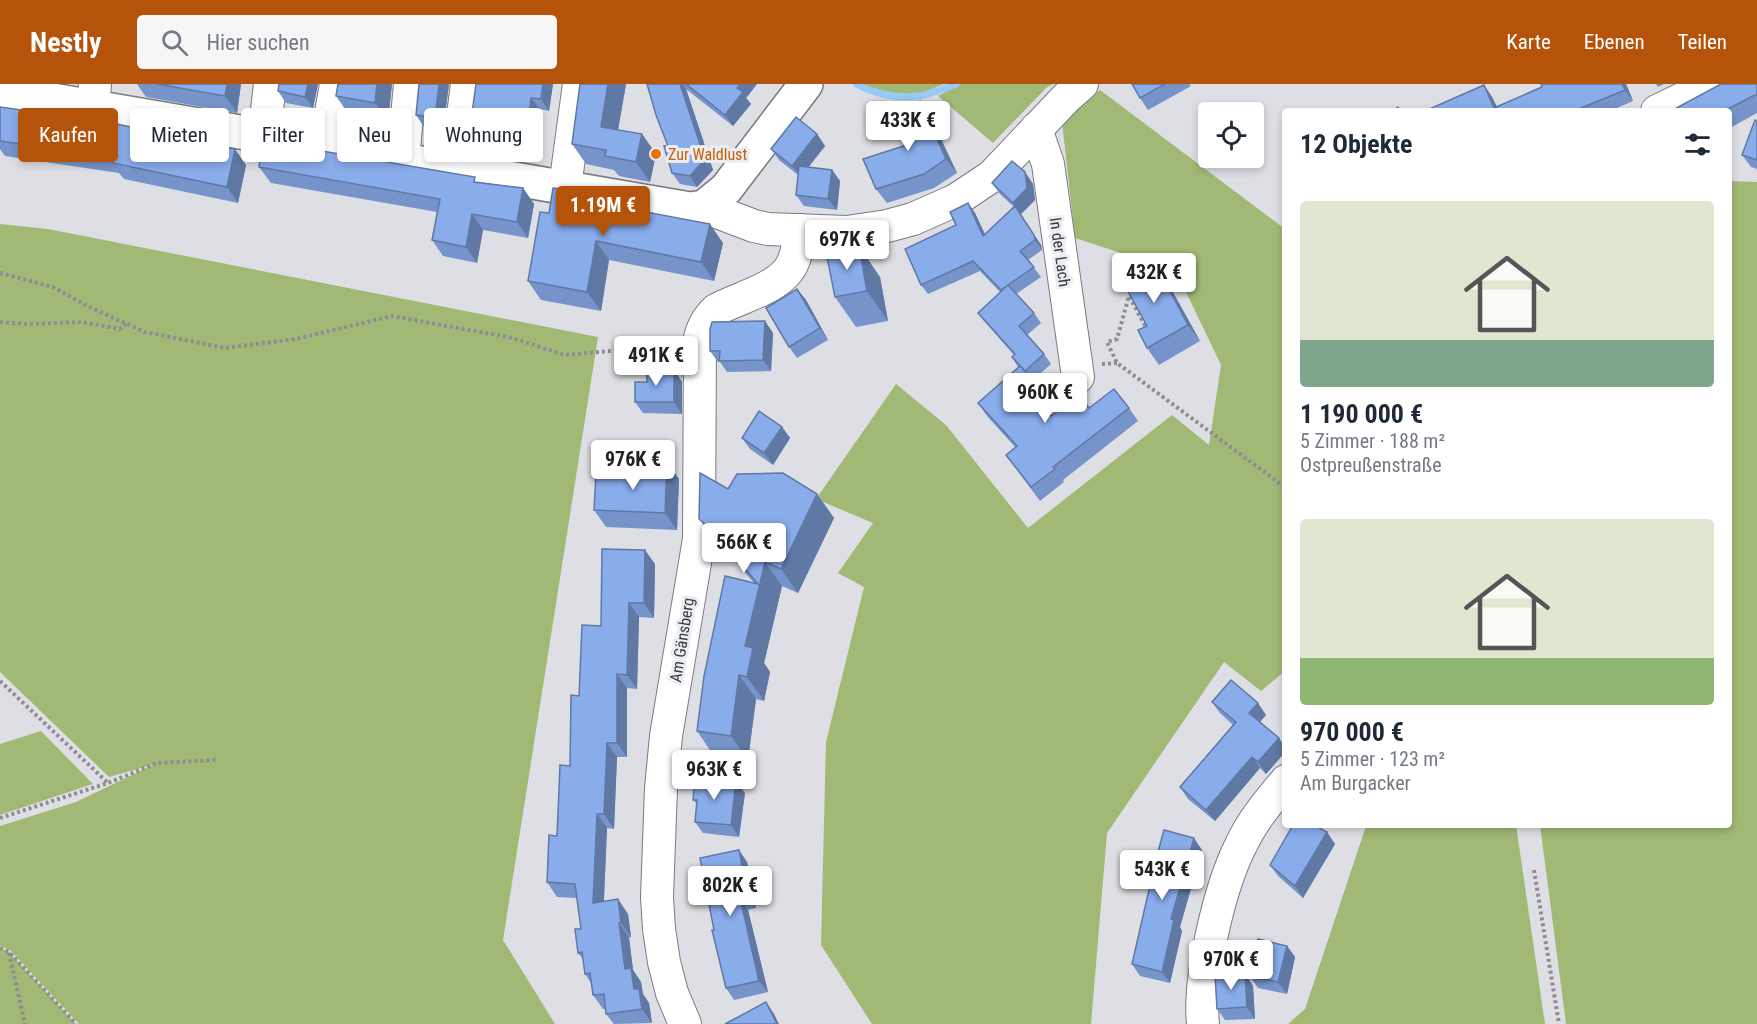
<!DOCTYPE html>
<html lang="de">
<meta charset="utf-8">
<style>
:root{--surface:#fff;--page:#f6f6f7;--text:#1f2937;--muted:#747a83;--accent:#b45309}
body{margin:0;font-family:"Roboto Condensed",sans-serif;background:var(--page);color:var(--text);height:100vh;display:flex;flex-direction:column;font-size:22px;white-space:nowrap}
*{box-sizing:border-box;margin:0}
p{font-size:20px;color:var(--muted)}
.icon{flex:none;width:33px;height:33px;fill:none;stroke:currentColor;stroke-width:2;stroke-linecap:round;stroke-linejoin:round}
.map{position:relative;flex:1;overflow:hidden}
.sheet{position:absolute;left:1282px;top:24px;width:450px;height:720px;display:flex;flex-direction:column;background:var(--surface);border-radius:6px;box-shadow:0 3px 9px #0003}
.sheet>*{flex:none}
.banner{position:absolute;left:18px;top:24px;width:570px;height:54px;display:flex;gap:12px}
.fabs{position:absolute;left:1198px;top:18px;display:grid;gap:12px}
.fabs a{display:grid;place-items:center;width:66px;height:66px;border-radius:6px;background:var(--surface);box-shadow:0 3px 9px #0003;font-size:30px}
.price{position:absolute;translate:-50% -51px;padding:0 14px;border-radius:6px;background:#fff;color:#222;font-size:20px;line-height:39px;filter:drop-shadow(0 2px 3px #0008)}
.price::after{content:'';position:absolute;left:50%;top:36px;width:18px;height:14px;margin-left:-9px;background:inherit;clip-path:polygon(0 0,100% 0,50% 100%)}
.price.active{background:var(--accent);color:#fff}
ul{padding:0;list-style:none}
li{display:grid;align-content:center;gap:12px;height:318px;padding:0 18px}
li span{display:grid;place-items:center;height:186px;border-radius:6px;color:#555}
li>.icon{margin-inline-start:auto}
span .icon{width:108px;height:108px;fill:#fffc;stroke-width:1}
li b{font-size:26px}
h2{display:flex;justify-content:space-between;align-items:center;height:72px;padding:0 18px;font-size:26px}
.chip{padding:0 21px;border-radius:6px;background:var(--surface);box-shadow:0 3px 9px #0003;font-size:21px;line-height:54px}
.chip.active{background:var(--accent);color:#fff}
header{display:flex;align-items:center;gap:36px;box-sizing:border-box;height:84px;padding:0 30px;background:var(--accent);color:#fff}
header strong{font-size:28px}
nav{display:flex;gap:33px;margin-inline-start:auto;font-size:21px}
.search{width:420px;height:54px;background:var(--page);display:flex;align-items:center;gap:15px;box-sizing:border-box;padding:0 21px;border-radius:6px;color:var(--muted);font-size:22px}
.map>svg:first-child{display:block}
.green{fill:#a2b976}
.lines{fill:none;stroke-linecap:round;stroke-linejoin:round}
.stream{stroke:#97cbf5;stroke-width:7}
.minor-casing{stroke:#787a7e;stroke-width:34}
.major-casing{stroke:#787a7e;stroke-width:36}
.path{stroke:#8c8e91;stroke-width:4;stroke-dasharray:3 3;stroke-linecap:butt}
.minor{stroke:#fff;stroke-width:32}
.major{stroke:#fff;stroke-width:33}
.wall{fill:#7694ca}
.shaded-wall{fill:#6078a4}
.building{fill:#89aceb;stroke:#6078a4;stroke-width:1.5}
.food-dot{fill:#e8710a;stroke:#eaedf1;stroke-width:2}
.labels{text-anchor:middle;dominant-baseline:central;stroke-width:6;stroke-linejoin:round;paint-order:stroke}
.food-label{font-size:16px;fill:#c56008;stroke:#eaedf1;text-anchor:start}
.street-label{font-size:16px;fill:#3a3b3d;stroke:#eaedf1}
</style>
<header>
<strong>Nestly</strong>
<div class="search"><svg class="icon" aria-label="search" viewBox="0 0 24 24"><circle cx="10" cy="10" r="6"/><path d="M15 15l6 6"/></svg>Hier suchen</div>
<nav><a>Karte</a><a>Ebenen</a><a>Teilen</a></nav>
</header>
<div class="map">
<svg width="1757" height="940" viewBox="0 0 1757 940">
<rect width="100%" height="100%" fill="#dddfe4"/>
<g class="green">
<polygon points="862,0 944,0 922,9 898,12 865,2"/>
<polygon points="961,0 1053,0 1046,4 993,59 938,12"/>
<polygon points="1100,6 1285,145 1285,587 1261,607 1224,578 1107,749 1091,940 872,940 821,861 826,658 864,503 838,489 873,439 816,415 896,300 946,341 1028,444 1172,331 1209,361 1221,281 1176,187 1075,154 1062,38"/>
<polygon points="1730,97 1757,98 1757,940 1566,940 1540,741 1730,741"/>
<polygon points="0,140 48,145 598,253 503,856 555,940 79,940 10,866 0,862 0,742 76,718 155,680 109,693 0,588"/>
<polygon points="41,647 93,700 0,731 0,660"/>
<polygon points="1516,741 1545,940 1288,940 1305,925 1366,742"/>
<polygon points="0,864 9,868 76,940 0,940"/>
</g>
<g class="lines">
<path class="stream" d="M857,0C864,5 871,7 879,9C910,17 927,12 956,0"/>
<g class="minor-casing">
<g id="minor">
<polyline points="93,23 95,0"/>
<polyline points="1657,27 1713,0"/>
<polyline points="1036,45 1048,80 1078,293"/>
<polyline points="264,52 270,0"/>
<polyline points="325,62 336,0"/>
<polyline points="403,76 410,0"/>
<polyline points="456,85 467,0"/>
<polyline points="565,103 579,0"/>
<polyline points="704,123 754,142 768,145 847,148 887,142 913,135 956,116 992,92 1066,14 1082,0"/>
<path d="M685,940L672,909L664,878L659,845L657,813L661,704L666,652L699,455L700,254C703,242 707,235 716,226C739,213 783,204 793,178C798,168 798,156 800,146"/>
<path d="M1203,940C1198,894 1220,802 1241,761C1252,737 1269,717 1286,697"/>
</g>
</g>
<g class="major-casing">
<polyline id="major" points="0,7 690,125 704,123 726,105 806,0"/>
</g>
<g class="path">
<polyline points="0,189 53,203 89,223 145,248 225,264 296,255 392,232 513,254 564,271 646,264 675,264"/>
<polyline points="0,238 26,240 82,238 120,245 126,240"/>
<polyline points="1148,247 1129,212 1117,255 1107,258 1117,279 1286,404"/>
<polyline points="1102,280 1117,279"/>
<polyline points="0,597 108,699"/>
<polyline points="0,734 108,699 157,679 217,676"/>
<polyline points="1534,786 1559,940"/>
<polyline points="0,864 9,868 76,940"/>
<polyline points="9,869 25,940"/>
</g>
<use href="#minor" class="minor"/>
<use href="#major" class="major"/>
</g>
<g class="wall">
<polygon points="137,0 241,0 237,29 146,13"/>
<polygon points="279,0 318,0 313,24 286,19 278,7"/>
<polygon points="338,0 392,0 388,37 349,31 336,12"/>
<polygon points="419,0 449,0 443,46 424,43 416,31"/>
<polygon points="476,0 553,0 549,27 540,25 533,78 476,69 468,58"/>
<polygon points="580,0 626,0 618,46 642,50 656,70 650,98 619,92 614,86 586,80 572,60"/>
<polygon points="647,0 757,0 746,14 751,20 733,42 686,5 713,86 697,103 680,100 672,89 668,62"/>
<polygon points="1132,0 1189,0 1191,2 1148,26 1140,14"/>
<polygon points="1541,0 1626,0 1633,17 1610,27 1425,27 1484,1 1492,13 1497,23 1542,3"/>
<polygon points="1656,0 1664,0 1658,3"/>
<polygon points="1757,0 1757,29 1730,44 1730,27 1671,27"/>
<polygon points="920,17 930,32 957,89 934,104 887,119 876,105 913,59"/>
<polygon points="0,23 246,81 238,119 124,95 119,89 5,72 0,65"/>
<polygon points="1757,37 1757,85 1751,83 1742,71"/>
<polygon points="817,50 825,62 808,83 832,86 840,97 837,126 804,122 796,111 798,91 779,76 771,65"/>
<polygon points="259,83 479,98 523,104 534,120 528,154 483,146 477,179 443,172 432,156 437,128 271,99"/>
<polygon points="1025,88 1033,100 1035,116 1021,130 1019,128 1041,161 1042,166 1028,176 1041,193 1016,210 1034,229 1041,239 1027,251 1044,270 1051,280 1033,296 1046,314 1040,319 1051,332 1089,324 1129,324 1138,337 1063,396 1064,398 1040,417 1006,371 1016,364 987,332 978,319 1018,283 1012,273 1014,271 985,238 978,229 1000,208 980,187 928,210 921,201 956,141 968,119 975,129 985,150 1014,123 1000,110 992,99"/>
<polygon points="622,123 723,159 714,197 609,176 601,227 541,216 528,197 549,129"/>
<polygon points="880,193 888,237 856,243 835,213"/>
<polygon points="1165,194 1200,257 1159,281 1147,264 1147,242"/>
<polygon points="797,205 806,216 828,256 797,274 789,263"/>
<polygon points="773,249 771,287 727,288 720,278 718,278 710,267"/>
<polygon points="674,286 682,298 682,330 643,329 635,318 647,298"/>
<polygon points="782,343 790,354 773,381 750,365 742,354"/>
<polygon points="667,378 679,395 677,446 606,443 594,426"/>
<polygon points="728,405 817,410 834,434 798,509 782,502 764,579 770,588 764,617 756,615 748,676 714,672 697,647 754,499 731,472 717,459 699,435"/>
<polygon points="655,480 654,534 639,533 637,605 627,604 627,673 617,673 614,745 607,744 604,817 628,830 631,853 629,854 633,886 641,898 643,910 649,919 652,939 614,940 606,930 606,925 603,925 593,911 591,899 585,890 583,875 578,869 581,845 577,814 557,813 547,798 570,682 579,612 601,542"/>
<polygon points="1212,618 1266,631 1260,638 1286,664 1286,667 1266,690 1260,684 1215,737 1188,715 1180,703 1233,641 1220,629"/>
<polygon points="745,709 739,753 703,749 695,738 697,720 693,716"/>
<polygon points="1335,760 1303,814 1278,792 1270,781"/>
<polygon points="1202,766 1180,843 1182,847 1170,899 1140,892 1132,880 1151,799 1150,797"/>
<polygon points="747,778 756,824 748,826 768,908 734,916 726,904 714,846"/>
<polygon points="1287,862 1295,873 1287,910 1258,904 1250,892"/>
<polygon points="1245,890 1253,902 1255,935 1225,936 1217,925"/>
</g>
<g class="shaded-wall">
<polygon points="227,0 241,0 237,29 225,12"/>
<polygon points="308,0 318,0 313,24 305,13"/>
<polygon points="377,0 392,0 388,37 375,19"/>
<polygon points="439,0 449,0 443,46 435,34"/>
<polygon points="543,0 553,0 549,27 541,15"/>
<polygon points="608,0 626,0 615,63 601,43"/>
<polygon points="680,0 683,0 686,5 713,86 697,103 690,92"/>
<polygon points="740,0 757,0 746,14 751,20 733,42 725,31 737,4"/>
<polygon points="1622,0 1626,0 1633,17 1625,6"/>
<polygon points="1484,1 1492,13 1499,27 1494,24"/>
<polygon points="531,14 540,25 533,78 525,67"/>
<polygon points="920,17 930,32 957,89 946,75"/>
<polygon points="642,50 656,70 650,98 636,78"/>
<polygon points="817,50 825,62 801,93 792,82"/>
<polygon points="235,65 246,81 238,119 227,103"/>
<polygon points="832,86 840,97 837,126 828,115"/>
<polygon points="1025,88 1033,100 1035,116 1021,130 1013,119"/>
<polygon points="523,104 534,120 528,154 517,138"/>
<polygon points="616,115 629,134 614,122"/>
<polygon points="968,119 975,129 990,162 983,152"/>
<polygon points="1015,122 1041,161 1042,166 1035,156"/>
<polygon points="472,130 483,146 477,179 466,163"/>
<polygon points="710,140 723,159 714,197 701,178"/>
<polygon points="596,157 609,176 601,227 587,208"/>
<polygon points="859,162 880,193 888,237 867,207"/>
<polygon points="1154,177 1165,194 1200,257 1188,241"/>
<polygon points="797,205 806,216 828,256 820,244"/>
<polygon points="765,237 773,249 771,287 763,276"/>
<polygon points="674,286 682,298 682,330 674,318"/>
<polygon points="782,343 790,354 773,381 764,369"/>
<polygon points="667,378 679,395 677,446 665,429"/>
<polygon points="817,410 834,434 798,509 781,485"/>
<polygon points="645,466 655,480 654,534 644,519"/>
<polygon points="765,478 782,502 764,579 770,588 764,617 747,593 745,562"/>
<polygon points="629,519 639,533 637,605 627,591"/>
<polygon points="617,590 627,604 627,673 617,659"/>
<polygon points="739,591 756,615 748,676 731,652"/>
<polygon points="1258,619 1266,631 1257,641 1249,629"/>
<polygon points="1279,654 1286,664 1286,667 1266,690 1258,678"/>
<polygon points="607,659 617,673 614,745 604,730"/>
<polygon points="1252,673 1260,684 1215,737 1206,726"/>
<polygon points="736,698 745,709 739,753 731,741"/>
<polygon points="597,730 607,744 603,833 593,819"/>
<polygon points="1327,748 1335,760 1303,814 1295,802"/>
<polygon points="1194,754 1202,766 1180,843 1182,847 1170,899 1162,888 1171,835"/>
<polygon points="739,766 747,778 756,824 748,813"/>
<polygon points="740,814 748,826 768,908 759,897"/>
<polygon points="618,815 628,830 631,853 621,839"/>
<polygon points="619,839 629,854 633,886 641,898 643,910 649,919 652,939 642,925 625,885"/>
<polygon points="1287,862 1295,873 1287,910 1278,898"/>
<polygon points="1245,890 1253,902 1255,935 1247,923"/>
<polygon points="766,918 774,930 779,940 777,940"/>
</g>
<g class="building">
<polygon points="157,0 227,0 225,12"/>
<polygon points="279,0 308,0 305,13 278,7"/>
<polygon points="338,0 377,0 375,19 336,12"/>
<polygon points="419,0 439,0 435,34 416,31"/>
<polygon points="476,0 543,0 541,15 531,14 525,67 468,58"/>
<polygon points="580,0 608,0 601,43 642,50 636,78 605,72 606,66 572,60"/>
<polygon points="647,0 680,0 705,75 690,92 672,89 664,62 668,62 656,31"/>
<polygon points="686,0 740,0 737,4 743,8 725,31"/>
<polygon points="1132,0 1165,0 1140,14"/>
<polygon points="1541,0 1622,0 1625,6 1574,27 1425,27 1484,1 1494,24 1542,3"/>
<polygon points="1721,0 1757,0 1757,10 1724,27 1671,27"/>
<polygon points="920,17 946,75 924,90 876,105 863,75 913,59 896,33"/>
<polygon points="0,23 112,39 235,65 227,103 113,79 114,74 0,57"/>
<polygon points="1398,23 1400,27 1392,27"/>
<polygon points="796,33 817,50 792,82 771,65"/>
<polygon points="1755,36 1757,37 1757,76 1742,71"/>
<polygon points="263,57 475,93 474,98 523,104 517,138 472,130 466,163 432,156 440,115 259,83"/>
<polygon points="1012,77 1025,88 1027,104 1013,119 992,99"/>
<polygon points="799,82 832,86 828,115 796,111"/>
<polygon points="553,104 616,115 614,122 710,140 701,178 596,157 587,208 528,197 540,128 549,129"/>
<polygon points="968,119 983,152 1015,122 1034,151 1035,156 1020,167 1034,183 1008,201 1034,229 1019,242 1044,270 1025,287 1012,273 1015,270 978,229 1008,201 1001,206 973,177 921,201 905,165 956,141 950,128"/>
<polygon points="859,162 867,207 835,213 826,168"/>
<polygon points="1154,177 1188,241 1147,264 1138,246 1147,242 1121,195"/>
<polygon points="797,205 820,244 789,263 766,224"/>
<polygon points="765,237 763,276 719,277 720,267 710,267 710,245 712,238"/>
<polygon points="1020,282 1037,301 1030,307 1051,332 1079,311 1089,324 1114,305 1129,324 1053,383 1055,385 1031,403 1006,371 1017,362 978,319"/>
<polygon points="647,286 674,286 674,318 635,318 635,298 647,298"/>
<polygon points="759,327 782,343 764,369 742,354"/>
<polygon points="647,377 667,378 665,429 594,426 596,389 646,391"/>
<polygon points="700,389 728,405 737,390 783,389 817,410 781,485 765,478 745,562 753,564 747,593 739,591 731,652 697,647 704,592 725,492 758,500 714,448 699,435"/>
<polygon points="602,465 645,466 644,519 629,519 627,591 617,590 617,659 607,659 604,730 597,730 593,819 618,815 621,839 619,839 625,885 631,884 634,905 639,905 642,925 606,930 604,910 593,911 590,889 585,890 582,868 578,869 575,845 581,845 575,800 547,798 549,751 557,752 560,681 570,682 571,611 579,612 582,541 601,542"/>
<polygon points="1231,596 1258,619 1249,629 1279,654 1258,678 1252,673 1206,726 1180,703 1236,638 1212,618"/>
<polygon points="695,694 736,698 731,741 695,738 697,716 693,716"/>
<polygon points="1293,741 1314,741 1327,748 1295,802 1270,781"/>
<polygon points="1164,746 1194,754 1171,835 1174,836 1162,888 1132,880 1151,797 1150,797"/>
<polygon points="739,766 748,813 740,814 759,897 726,904 712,846 714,846 700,774"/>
<polygon points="1258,855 1287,862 1278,898 1250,892"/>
<polygon points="1245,890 1247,923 1217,925 1215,891"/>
<polygon points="766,918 777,940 725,940"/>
</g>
<circle class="food-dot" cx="656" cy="70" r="6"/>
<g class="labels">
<g class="food-label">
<text x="668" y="70">Zur Waldlust</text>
</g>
<g class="street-label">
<text transform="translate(1060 168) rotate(82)">In der Lach</text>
<text transform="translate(682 556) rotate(-81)">Am Gänsberg</text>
</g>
</g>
</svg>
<div class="fabs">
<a><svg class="icon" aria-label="locate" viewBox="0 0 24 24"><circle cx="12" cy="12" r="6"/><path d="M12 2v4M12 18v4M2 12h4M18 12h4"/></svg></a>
</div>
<b class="price" style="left:908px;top:68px">433K €</b>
<b class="price active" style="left:603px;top:153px">1.19M €</b>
<b class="price" style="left:847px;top:187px">697K €</b>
<b class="price" style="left:1154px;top:220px">432K €</b>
<b class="price" style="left:656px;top:303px">491K €</b>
<b class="price" style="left:1045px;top:340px">960K €</b>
<b class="price" style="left:633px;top:407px">976K €</b>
<b class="price" style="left:744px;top:490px">566K €</b>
<b class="price" style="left:714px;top:717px">963K €</b>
<b class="price" style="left:1162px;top:817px">543K €</b>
<b class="price" style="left:730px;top:833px">802K €</b>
<b class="price" style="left:1231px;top:907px">970K €</b>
<div class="banner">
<a class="chip active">Kaufen</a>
<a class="chip">Mieten</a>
<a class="chip">Filter</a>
<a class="chip">Neu</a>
<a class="chip">Wohnung</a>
</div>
<section class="sheet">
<h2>12 Objekte<svg class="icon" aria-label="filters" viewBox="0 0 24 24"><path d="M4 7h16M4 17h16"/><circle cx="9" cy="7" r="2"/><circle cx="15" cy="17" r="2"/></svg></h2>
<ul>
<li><span style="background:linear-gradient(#dfe7d0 75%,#7fa58c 0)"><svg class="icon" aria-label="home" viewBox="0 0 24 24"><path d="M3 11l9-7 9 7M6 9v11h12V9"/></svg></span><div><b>1 190 000 €</b><p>5 Zimmer · 188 m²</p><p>Ostpreußenstraße</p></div></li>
<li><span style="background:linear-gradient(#dfe7d0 75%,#8fb573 0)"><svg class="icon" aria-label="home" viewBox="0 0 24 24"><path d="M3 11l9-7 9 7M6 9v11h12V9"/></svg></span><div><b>970 000 €</b><p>5 Zimmer · 123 m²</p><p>Am Burgacker</p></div></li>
</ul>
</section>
</div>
